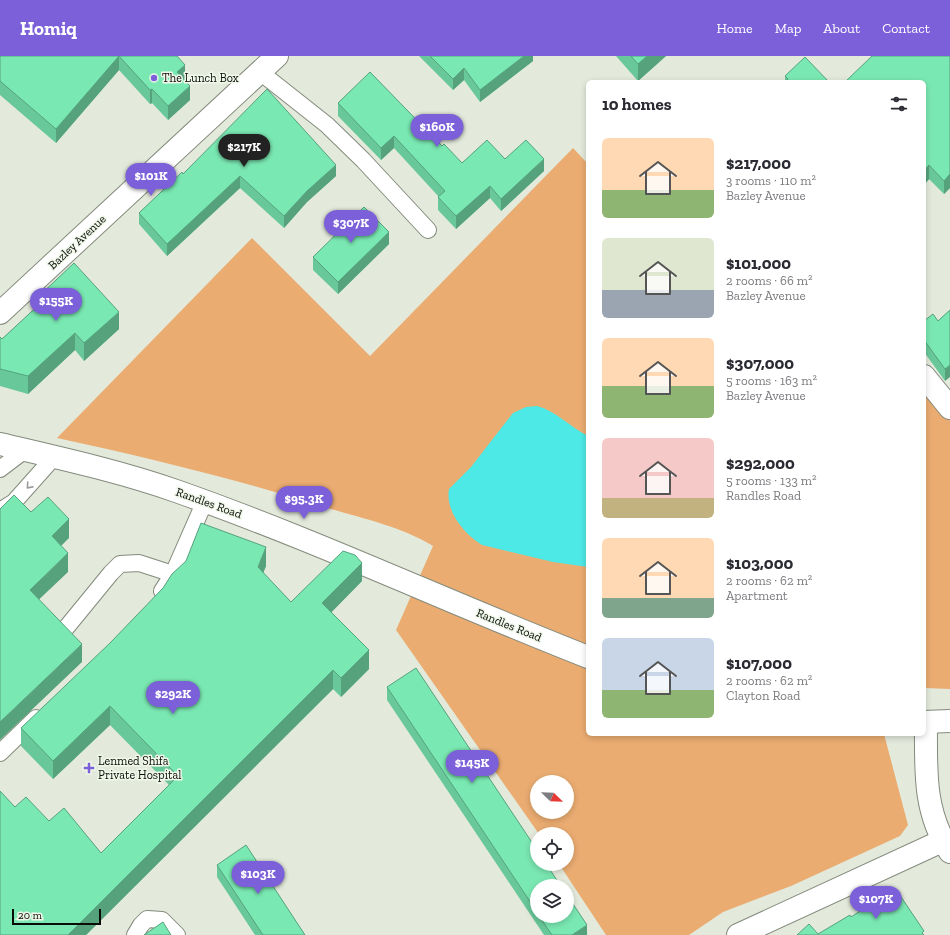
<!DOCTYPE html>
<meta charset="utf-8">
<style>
:root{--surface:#fff;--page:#f7f7f7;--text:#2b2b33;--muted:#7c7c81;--accent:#7c60da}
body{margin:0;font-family:"Zilla Slab",serif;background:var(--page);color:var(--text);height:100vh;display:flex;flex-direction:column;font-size:15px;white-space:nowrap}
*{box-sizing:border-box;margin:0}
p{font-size:13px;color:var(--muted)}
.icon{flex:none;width:22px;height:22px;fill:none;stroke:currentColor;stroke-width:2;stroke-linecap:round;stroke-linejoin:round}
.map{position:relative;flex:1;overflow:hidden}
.side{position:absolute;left:586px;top:24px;width:340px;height:656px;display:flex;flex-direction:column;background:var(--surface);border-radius:6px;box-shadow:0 2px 6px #0003}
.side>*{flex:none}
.needle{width:26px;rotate:113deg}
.tools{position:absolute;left:530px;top:719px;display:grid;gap:8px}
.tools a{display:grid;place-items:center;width:44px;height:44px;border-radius:50%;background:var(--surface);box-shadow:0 2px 6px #0003;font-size:20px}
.scale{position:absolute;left:12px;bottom:10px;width:89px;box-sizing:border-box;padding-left:4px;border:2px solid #0a0c08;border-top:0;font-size:11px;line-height:14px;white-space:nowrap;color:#0a0c08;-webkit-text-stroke:3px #f0f8e9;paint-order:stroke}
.price{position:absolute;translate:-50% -34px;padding:0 9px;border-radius:14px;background:var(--accent);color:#fff;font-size:13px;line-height:26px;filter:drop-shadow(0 1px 2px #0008)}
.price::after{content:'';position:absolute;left:50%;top:24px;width:12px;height:9px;margin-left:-6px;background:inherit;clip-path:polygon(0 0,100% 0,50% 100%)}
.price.active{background:#222;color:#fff}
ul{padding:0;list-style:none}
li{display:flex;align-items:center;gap:12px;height:100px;padding:0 16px}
li span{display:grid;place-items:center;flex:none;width:112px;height:80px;border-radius:6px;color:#555}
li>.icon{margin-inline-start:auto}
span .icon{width:48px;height:48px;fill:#fffc;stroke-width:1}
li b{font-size:17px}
h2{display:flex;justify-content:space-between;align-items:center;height:48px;padding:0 16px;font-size:17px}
header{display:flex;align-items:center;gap:24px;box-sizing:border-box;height:56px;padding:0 20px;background:var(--accent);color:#fff}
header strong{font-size:19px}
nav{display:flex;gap:22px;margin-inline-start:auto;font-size:14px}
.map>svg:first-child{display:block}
.green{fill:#eaac71;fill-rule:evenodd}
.water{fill:#4de9e6}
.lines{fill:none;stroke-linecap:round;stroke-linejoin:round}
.lane-casing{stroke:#848b7d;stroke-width:18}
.street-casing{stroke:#848b7d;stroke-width:24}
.secondary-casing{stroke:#848b7d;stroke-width:24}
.lane{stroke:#fff;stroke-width:16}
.street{stroke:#fff;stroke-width:22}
.secondary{stroke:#fff;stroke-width:22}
.wall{fill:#69c899}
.shaded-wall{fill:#55a27d}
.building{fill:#7ae8b2;stroke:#55a27d}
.oneway{stroke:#9d9e9c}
.poi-dot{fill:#7c60da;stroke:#f0f8e9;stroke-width:1.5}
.labels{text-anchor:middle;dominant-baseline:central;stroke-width:3;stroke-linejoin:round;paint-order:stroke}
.poi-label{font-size:12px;fill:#0a0c08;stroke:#f0f8e9;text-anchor:start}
.street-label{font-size:12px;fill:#0a0c08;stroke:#f0f8e9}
</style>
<header>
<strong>Homiq</strong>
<nav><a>Home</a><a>Map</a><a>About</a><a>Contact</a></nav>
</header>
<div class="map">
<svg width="950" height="879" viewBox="0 0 950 879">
<rect width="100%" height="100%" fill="#e3eadb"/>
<g class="green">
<path d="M573,92L588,108V678H884L908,769L900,780L791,830L723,856L689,879H606L559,808H567V778H539L396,574L433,490C402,471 365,463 331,453C240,424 149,402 57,382L252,182L370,300ZM537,726H567V756H537Z"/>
<polygon points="924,338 938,353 950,343 950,633 924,632"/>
</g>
<path class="water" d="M537,350C556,355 570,371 588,380V511L553,506L482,489C464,478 445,455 449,433L471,411L513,357L526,351Z"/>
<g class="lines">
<g class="lane-casing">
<g id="lane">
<polyline points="260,16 327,69 363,104 428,174"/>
<polyline points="0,413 25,394"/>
<polyline points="0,455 14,446 55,400"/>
<polyline points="162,535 173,518 205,445"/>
<polyline points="66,572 111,517 120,508 139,507 173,518"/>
<polyline points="0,697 36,662"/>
<polyline points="135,879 141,869 147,863 162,864 177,879"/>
</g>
</g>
<g class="street-casing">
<g id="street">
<polyline points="0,257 277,0"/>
<polyline points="924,320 950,352"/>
<path d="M926,666C926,713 923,755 950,796"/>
<polyline points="738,879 942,785"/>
</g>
</g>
<g class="secondary-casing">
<g id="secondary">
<path d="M0,388C59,402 119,415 176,435C316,484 450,547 588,601"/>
<polyline points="924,666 950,665"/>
</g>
</g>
<use href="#lane" class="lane"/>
<use href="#street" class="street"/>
<use href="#secondary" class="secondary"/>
</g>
<g class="wall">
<polygon points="0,0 177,0 185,23 184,24 190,44 168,64 152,47 150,48 119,14 56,87 0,39"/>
<polygon points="419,0 533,0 533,5 480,46 464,24 453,34"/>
<polygon points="616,0 666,0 638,25"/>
<polygon points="950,0 950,132 944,138 929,123 924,129 924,26"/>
<polygon points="785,20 829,26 785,26"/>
<polygon points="338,47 442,90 462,107 505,103 544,115 501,155 490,142 456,173 438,154 438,141 439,141 394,92 381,104 338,60"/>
<polygon points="183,118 336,120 307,146 284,172 240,132 167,200 139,168 139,157"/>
<polygon points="389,188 338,238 313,214 313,201"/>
<polygon points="39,240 119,273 84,305 75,294 28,338 0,330 0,281 2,283 39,249"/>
<polygon points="950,254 945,325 924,296 924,265 938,265"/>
<polygon points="266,510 263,517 291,546 362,525 331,556 369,613 341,641 333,633 86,879 15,751 49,765 101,797 169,729 110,669 53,723 21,690 21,672"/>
<polygon points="387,631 537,830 537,860 567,860 587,879 544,879 387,644"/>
<polygon points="217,809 305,879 255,879 217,821"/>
</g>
<g class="shaded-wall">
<polygon points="119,0 119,14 56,87 56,73"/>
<polygon points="524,0 533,0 533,5 480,46 480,34"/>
<polygon points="647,0 666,0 638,25 638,8"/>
<polygon points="185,9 185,23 177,30 177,16"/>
<polygon points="464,12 464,24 453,34 453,23"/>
<polygon points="190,30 190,44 168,64 168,50"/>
<polygon points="152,33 152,47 150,48 150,34"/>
<polygon points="394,80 394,92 381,104 381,92"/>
<polygon points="544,103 544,115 501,155 501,143"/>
<polygon points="336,109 336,120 307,146 284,172 284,160 307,135"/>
<polygon points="929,109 929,123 924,129 924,115"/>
<polygon points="950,118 950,132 944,138 944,125"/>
<polygon points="240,120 240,132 167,200 167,188"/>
<polygon points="490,130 490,142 456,173 456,160"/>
<polygon points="389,176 389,188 338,238 338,226"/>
<polygon points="119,256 119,273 84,305 84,287"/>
<polygon points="75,277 75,294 28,338 28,320"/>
<polygon points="950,309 950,321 945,325 945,313"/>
<polygon points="69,463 69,482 52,499 52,480"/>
<polygon points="266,491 266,510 258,530 258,511"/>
<polygon points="68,497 68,516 30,552 30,534"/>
<polygon points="362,507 362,525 322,566 322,547"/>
<polygon points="82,588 82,606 0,684 0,666"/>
<polygon points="369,594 369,613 341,641 341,622"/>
<polygon points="333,614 333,633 86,879 68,879"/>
<polygon points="110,650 110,669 53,723 53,705"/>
<polygon points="587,869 587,879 572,879"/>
</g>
<g class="building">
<polygon points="0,0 119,0 56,73 0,25"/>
<polygon points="119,0 177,0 185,9 177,16 190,30 168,50 152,33 150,34"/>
<polygon points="430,0 524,0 480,34 464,12 453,23"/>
<polygon points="631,0 647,0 638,8"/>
<polygon points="872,0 950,0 950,118 944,125 929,109 924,115 924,26 845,26"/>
<polygon points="805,1 829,26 785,26 788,23 785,20"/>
<polygon points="370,16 442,90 444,88 462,107 487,84 505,103 526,84 544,103 501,143 490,130 456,160 438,141 445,135 394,80 381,92 338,47"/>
<polygon points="267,33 336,109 307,135 284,160 240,120 167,188 139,157 182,116 183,118"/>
<polygon points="364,151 389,176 338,226 313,201"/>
<polygon points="74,207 119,256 84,287 75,277 28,320 0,313 0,281 2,283 43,245 39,240"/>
<polygon points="950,254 950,309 945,313 924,284 924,265 933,258 938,265"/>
<polygon points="14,439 31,456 48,441 69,463 52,480 68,497 30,534 82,588 0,666 0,453"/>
<polygon points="201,467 266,491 258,511 291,546 343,495 355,499 362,507 322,547 369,594 341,622 333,614 68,879 0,879 0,735 15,751 26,741 49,765 64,752 101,797 178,720 110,650 53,705 21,672 110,587 163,532 172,518 186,505"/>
<polygon points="416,612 537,794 537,808 546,808 561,830 537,830 537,856 387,631"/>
<polygon points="246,789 305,879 263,879 217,809"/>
<polygon points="895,832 924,875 922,877 924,879 797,879 809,868 818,878 850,859 851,861"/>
<polygon points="567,839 587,869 572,879 552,879 539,860 567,860"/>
<polygon points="163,866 171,879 144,879"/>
</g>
<defs><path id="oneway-chevron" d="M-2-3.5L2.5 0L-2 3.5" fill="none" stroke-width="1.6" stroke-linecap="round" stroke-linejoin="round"/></defs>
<use class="oneway" href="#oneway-chevron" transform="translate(29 430) rotate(132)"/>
<g class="poi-dot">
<circle cx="154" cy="22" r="4"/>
<path d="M87 706h4v4h4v4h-4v4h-4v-4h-4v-4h4z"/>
</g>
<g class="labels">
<g class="poi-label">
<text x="162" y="22">The Lunch Box</text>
<text x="98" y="705">Lenmed Shifa<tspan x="98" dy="14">Private Hospital</tspan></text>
</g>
<g class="street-label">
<text transform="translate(77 186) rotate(-43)">Bazley Avenue</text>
<text transform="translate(209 447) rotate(20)">Randles Road</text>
<text transform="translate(509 569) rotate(22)">Randles Road</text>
</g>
</g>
</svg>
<div class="tools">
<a><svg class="needle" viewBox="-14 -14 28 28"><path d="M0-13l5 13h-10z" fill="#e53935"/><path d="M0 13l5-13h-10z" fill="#7c7c81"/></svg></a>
<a><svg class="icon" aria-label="locate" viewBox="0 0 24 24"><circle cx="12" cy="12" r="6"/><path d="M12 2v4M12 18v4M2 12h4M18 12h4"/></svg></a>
<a><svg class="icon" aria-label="layers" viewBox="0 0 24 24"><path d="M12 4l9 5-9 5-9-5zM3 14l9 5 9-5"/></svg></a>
</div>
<div class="scale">20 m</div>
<b class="price" style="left:437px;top:92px">$160K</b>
<b class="price active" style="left:244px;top:112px">$217K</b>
<b class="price" style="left:151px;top:141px">$101K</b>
<b class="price" style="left:351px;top:188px">$307K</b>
<b class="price" style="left:56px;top:266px">$155K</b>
<b class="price" style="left:304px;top:464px">$95.3K</b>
<b class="price" style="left:173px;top:659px">$292K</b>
<b class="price" style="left:472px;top:728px">$145K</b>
<b class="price" style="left:258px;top:839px">$103K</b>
<b class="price" style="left:876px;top:864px">$107K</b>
<section class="side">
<h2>10 homes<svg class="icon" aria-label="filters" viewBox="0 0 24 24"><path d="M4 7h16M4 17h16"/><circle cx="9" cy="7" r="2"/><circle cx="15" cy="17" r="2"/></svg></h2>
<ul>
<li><span style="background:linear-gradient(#ffd9b3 65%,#8fb573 0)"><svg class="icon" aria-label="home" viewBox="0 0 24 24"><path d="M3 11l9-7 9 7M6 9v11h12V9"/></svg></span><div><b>$217,000</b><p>3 rooms · 110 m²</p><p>Bazley Avenue</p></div></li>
<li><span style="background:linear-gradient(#dfe7d0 65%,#9aa5b1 0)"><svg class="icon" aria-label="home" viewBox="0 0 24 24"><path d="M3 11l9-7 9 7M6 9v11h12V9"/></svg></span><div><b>$101,000</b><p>2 rooms · 66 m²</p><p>Bazley Avenue</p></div></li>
<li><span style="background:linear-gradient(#ffd9b3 60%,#8fb573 0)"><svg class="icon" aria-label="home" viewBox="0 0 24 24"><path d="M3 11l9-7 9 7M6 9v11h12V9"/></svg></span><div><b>$307,000</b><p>5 rooms · 163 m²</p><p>Bazley Avenue</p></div></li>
<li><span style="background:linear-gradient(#f6c9c9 75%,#c2b280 0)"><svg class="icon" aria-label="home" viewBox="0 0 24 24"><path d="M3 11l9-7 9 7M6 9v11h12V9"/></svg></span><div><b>$292,000</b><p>5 rooms · 133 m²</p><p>Randles Road</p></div></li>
<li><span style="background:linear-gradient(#ffd9b3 75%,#7fa58c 0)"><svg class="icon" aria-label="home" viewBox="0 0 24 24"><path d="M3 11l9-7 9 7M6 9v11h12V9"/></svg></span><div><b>$103,000</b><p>2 rooms · 62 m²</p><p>Apartment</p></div></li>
<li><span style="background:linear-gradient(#c9d6e8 65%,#8fb573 0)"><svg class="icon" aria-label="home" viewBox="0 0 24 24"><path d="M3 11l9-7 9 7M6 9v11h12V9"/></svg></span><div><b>$107,000</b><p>2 rooms · 62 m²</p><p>Clayton Road</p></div></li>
</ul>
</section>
</div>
